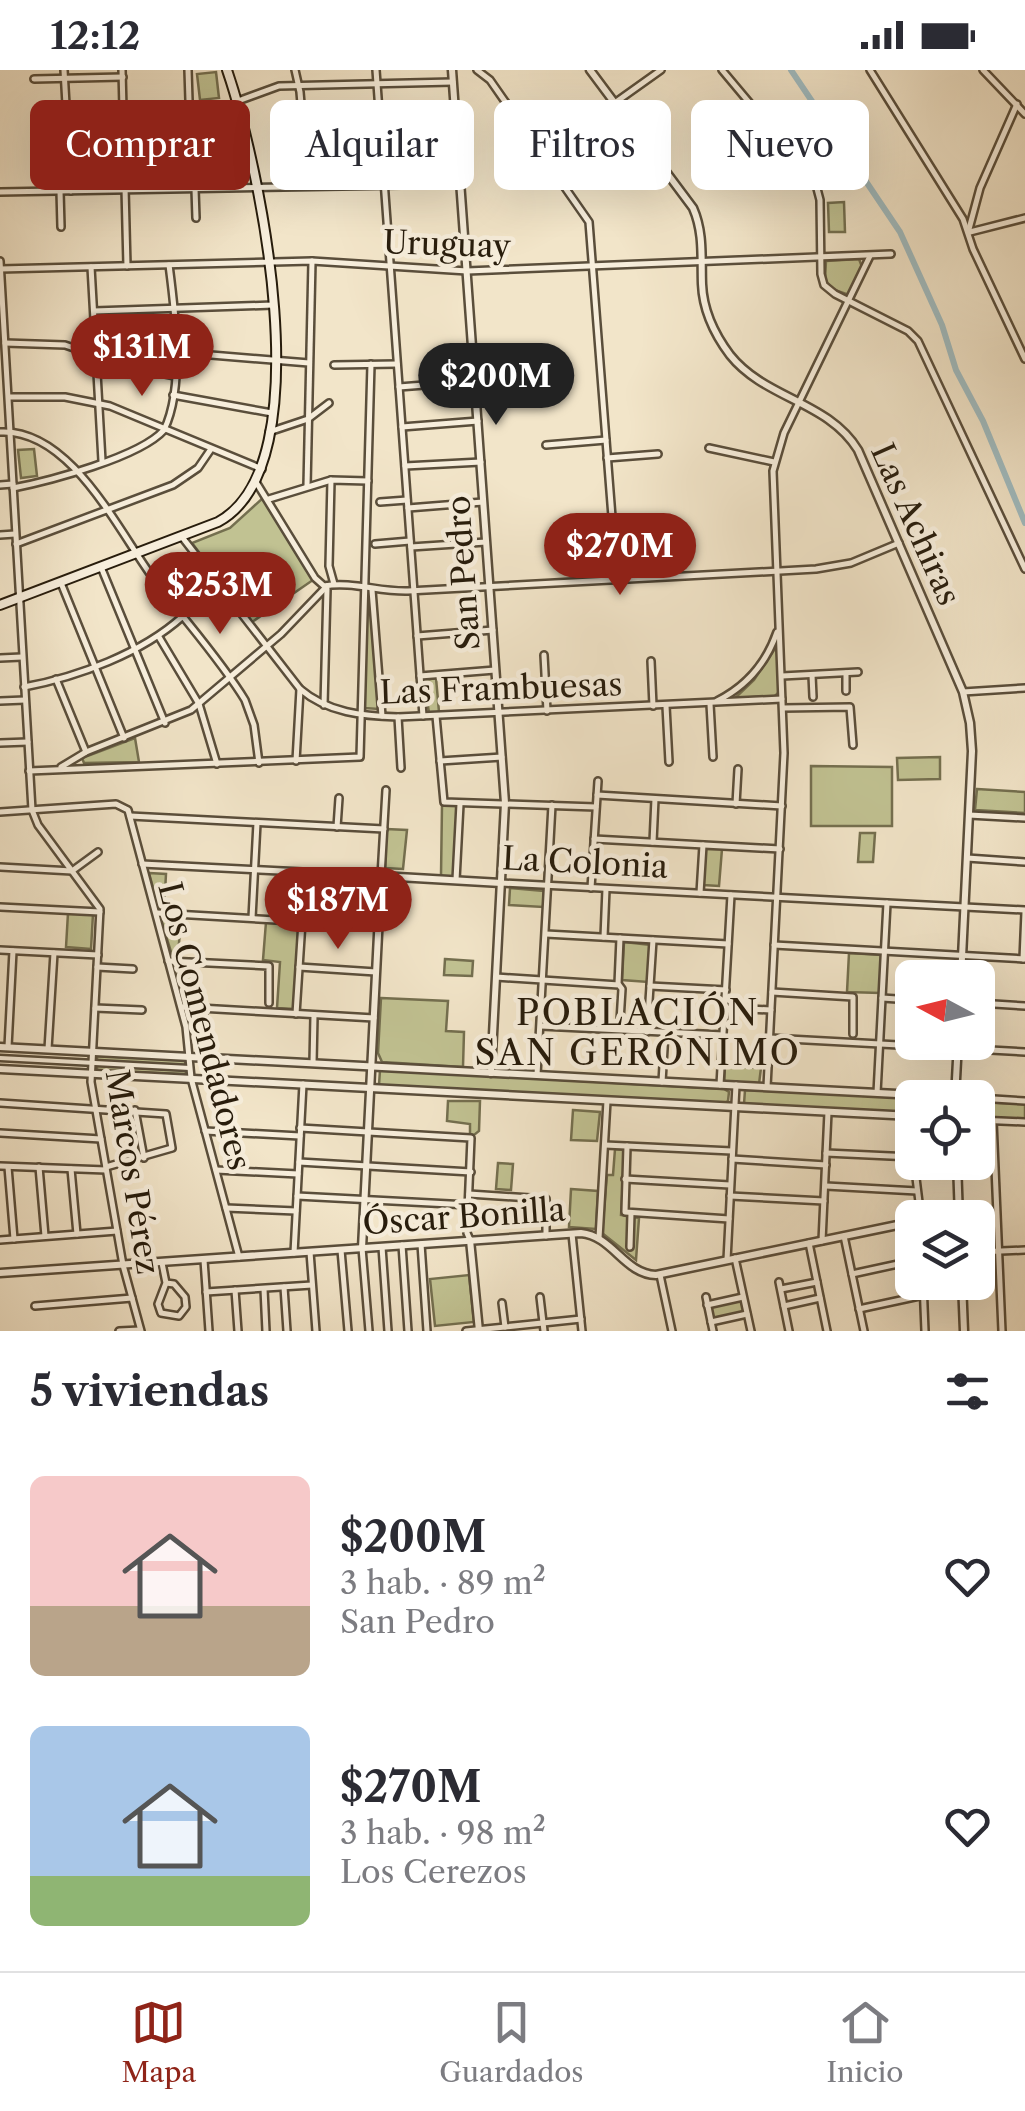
<!DOCTYPE html>
<html lang="es">
<meta charset="utf-8">
<style>
:root{--surface:#fff;--page:#f7f7f7;--text:#2b2b33;--muted:#7c7c81;--line:#e1e1e2;--accent:#8f2418}
body{margin:0;font-family:"Libre Caslon Text",serif;background:var(--page);color:var(--text);height:100vh;display:flex;flex-direction:column;font-size:38px;white-space:nowrap}
*{box-sizing:border-box;margin:0}
p{font-size:32px;color:var(--muted)}
.icon{flex:none;width:55px;height:55px;fill:none;stroke:currentColor;stroke-width:2;stroke-linecap:round;stroke-linejoin:round}
.map{position:relative;height:1261px;overflow:hidden}
.panel{display:flex;flex-direction:column;background:var(--surface);flex:1}
.panel>*{flex:none}
.banner{position:absolute;left:30px;top:30px;width:965px;height:90px;display:flex;gap:20px}
.needle{width:65px;rotate:277deg}
.controls{position:absolute;left:895px;top:890px;display:grid;gap:20px}
.controls a{display:grid;place-items:center;width:100px;height:100px;border-radius:15px;background:var(--surface);box-shadow:0 10px 40px #0002;font-size:50px}
.price{position:absolute;translate:-50% -85px;padding:0 22px;border-radius:35px;background:var(--accent);color:#fff;font-size:32px;line-height:65px;filter:drop-shadow(0 2px 5px #0008)}
.price::after{content:'';position:absolute;left:50%;top:60px;width:30px;height:22px;margin-left:-15px;background:inherit;clip-path:polygon(0 0,100% 0,50% 100%)}
.price.active{background:#222;color:#fff}
ul{padding:0;list-style:none}
li{display:flex;align-items:center;gap:30px;height:250px;padding:0 30px}
li span{display:grid;place-items:center;flex:none;width:280px;height:200px;border-radius:15px;color:#555}
li>.icon{margin-inline-start:auto}
span .icon{width:120px;height:120px;fill:#fffc;stroke-width:1}
li b{font-size:42px}
h2{display:flex;justify-content:space-between;align-items:center;height:120px;padding:0 30px;font-size:42px}
.tag{padding:0 35px;border-radius:15px;background:var(--surface);box-shadow:0 10px 40px #0002;font-size:35px;line-height:90px}
.tag.active{background:var(--accent);color:#fff}
.status{display:flex;justify-content:space-between;align-items:center;height:70px;padding:0 50px;background:var(--surface);direction:ltr}
.status svg{height:28px;fill:currentColor}
.dock{display:flex;justify-content:space-around;align-items:center;height:140px;border-top:2px solid var(--line);background:var(--surface);font-size:28px;color:var(--muted)}
.dock a{display:grid;justify-items:center;gap:5px}
.dock .active{color:var(--accent)}
.map>svg:first-child{display:block}
.green{fill:#c1c292;stroke:#746f4f;stroke-width:2.5}
.lines{fill:none;stroke-linecap:round;stroke-linejoin:round}
.canal{stroke:#a0bcc1;stroke-width:6}
.pedestrian-casing{stroke:#5a4e3b;stroke-width:9}
.minor-casing{stroke:#5a4e3b;stroke-width:10}
.tertiary-casing{stroke:#5a4e3b;stroke-width:11}
.secondary-casing{stroke:#271c0c;stroke-width:12}
.pedestrian{stroke:#f7eedc;stroke-width:4}
.minor{stroke:#f7eedc;stroke-width:5}
.tertiary{stroke:#f7eedc;stroke-width:6}
.secondary{stroke:#f7eedc;stroke-width:8}
.labels{text-anchor:middle;dominant-baseline:central;stroke-width:9;stroke-linejoin:round;paint-order:stroke}
.street-label{font-size:32px;fill:#271c0c;stroke:#f7eedc}
.neighbourhood-label{font-size:35px;letter-spacing:2.5px;fill:#271c0c;stroke:#f7eedc}
</style>
<div class="status"><b>12:12</b><svg viewBox="0 0 49 12"><path d="M0 12V9h3v3zM5 12V6h3v6zM10 12V3h3v9zM15 12V0h3v12zM26 1h20v11H26zM47 4h2v5h-2z"/></svg></div>
<div class="map">
<svg width="1025" height="1261" viewBox="0 0 1025 1261">
<rect width="100%" height="100%" fill="#f2e5c9"/>
<filter id="stains"><feTurbulence type="fractalNoise" baseFrequency=".002" numOctaves="4"/><feColorMatrix values="0 0 0 0 .2 0 0 0 0 .09 0 0 0 0 .02 0 0 0 .5 -.17"/></filter>
<radialGradient id="worn" r=".72"><stop offset=".6" stop-color="#630" stop-opacity="0"/><stop offset="1" stop-color="#630" stop-opacity=".3"/></radialGradient>
<g class="green">
<polygon points="216,2 219,28 200,30 197,4"/>
<polygon points="844,132 845,162 829,162 828,133"/>
<polygon points="859,189 862,197 849,225 832,219 825,210 826,191"/>
<polygon points="34,379 37,406 21,408 18,380"/>
<polygon points="264,427 313,510 252,552 192,473 230,458"/>
<polygon points="366,526 370,526 379,639 364,638"/>
<polygon points="774,580 778,580 780,621 775,626 735,628 754,610"/>
<polygon points="436,608 439,642 429,643 424,610"/>
<polygon points="135,668 139,692 84,693 82,688"/>
<polygon points="940,687 940,709 898,710 897,688"/>
<polygon points="811,696 892,697 892,756 811,756"/>
<polygon points="977,719 1025,722 1025,743 975,740"/>
<polygon points="442,735 458,736 455,807 441,806"/>
<polygon points="386,759 407,760 403,799 385,798"/>
<polygon points="860,763 875,763 873,792 858,792"/>
<polygon points="706,779 722,779 719,816 703,815"/>
<polygon points="149,803 166,804 164,840 159,840"/>
<polygon points="510,818 544,821 543,837 509,835"/>
<polygon points="68,843 93,844 91,879 66,877"/>
<polygon points="160,847 181,849 178,885 172,885"/>
<polygon points="266,852 301,855 295,939 277,938 280,892 263,890"/>
<polygon points="624,872 651,875 648,912 622,910"/>
<polygon points="849,883 882,885 880,923 847,922"/>
<polygon points="445,889 473,891 472,906 444,905"/>
<polygon points="176,895 195,896 192,932 187,932"/>
<polygon points="381,928 448,931 446,961 464,962 463,997 382,992 378,983"/>
<polygon points="187,940 208,941 206,979 196,979"/>
<polygon points="97,986 185,990 186,1004 97,1001"/>
<polygon points="725,996 761,998 759,1014 724,1013"/>
<polygon points="380,1000 724,1019 729,1022 728,1031 723,1034 382,1016 379,1015"/>
<polygon points="745,1020 906,1027 905,1043 744,1034"/>
<polygon points="448,1031 480,1031 479,1061 474,1065 470,1064 470,1054 447,1051"/>
<polygon points="978,1032 1025,1034 1025,1049 978,1047"/>
<polygon points="573,1040 600,1042 597,1071 571,1070"/>
<polygon points="615,1079 625,1080 621,1145 639,1148 636,1190 602,1163 607,1105 613,1105"/>
<polygon points="498,1093 513,1094 511,1120 496,1119"/>
<polygon points="571,1119 598,1121 596,1159 569,1157"/>
<polygon points="469,1205 474,1252 435,1256 430,1209"/>
<polygon points="742,1229 744,1243 713,1250 709,1236"/>
</g>
<g class="lines">
<polyline class="canal" points="791,0 900,162 942,255 956,300 983,351 1025,453"/>
<g class="pedestrian-casing">
<polyline id="pedestrian" points="0,988 190,998"/>
</g>
<g class="minor-casing">
<g id="minor">
<polyline points="64,0 71,121"/>
<polyline points="122,0 127,196"/>
<polyline points="188,0 190,61"/>
<polyline points="295,0 300,22 308,116"/>
<polyline points="376,0 423,646"/>
<polyline points="477,0 490,10 589,152 617,511"/>
<polyline points="722,0 815,111 820,130 821,204 824,215 835,224 908,261 918,271 1025,499"/>
<polyline points="870,0 963,149 973,179 1025,289"/>
<polyline points="983,0 1025,44"/>
<polyline points="34,9 123,7"/>
<polyline points="238,31 279,16 453,12"/>
<polyline points="215,60 215,117"/>
<polyline points="125,62 244,60"/>
<polyline points="40,63 68,62"/>
<polyline points="543,84 661,0"/>
<polyline points="195,119 196,148"/>
<polyline points="60,121 61,157"/>
<polyline points="0,122 460,114"/>
<polyline points="969,159 980,118 1017,34"/>
<polyline points="970,162 1025,148"/>
<polyline points="0,191 32,740 38,755 100,839 91,1012 123,1195 141,1261"/>
<polyline points="91,197 102,391"/>
<polyline points="0,199 312,191 467,201 891,184"/>
<polyline points="94,241 273,235"/>
<polyline points="5,273 65,275 130,297 175,306"/>
<polyline points="175,282 309,293"/>
<polyline points="334,295 397,294"/>
<polyline points="399,317 475,311"/>
<polyline points="173,325 272,343"/>
<polyline points="9,327 65,327 110,336 262,399"/>
<polyline points="402,357 478,351"/>
<path d="M0,362C72,358 120,465 156,512C185,551 220,589 245,630L254,655L259,693"/>
<polyline points="269,362 308,349 329,333"/>
<polyline points="546,375 606,370"/>
<polyline points="709,378 774,392"/>
<polyline points="607,388 658,384"/>
<polyline points="405,396 481,392"/>
<polyline points="331,410 329,496 334,514"/>
<path d="M256,412L315,508L324,516C352,511 379,522 408,521L816,499L851,493L899,473"/>
<polyline points="0,415 13,414"/>
<polyline points="307,416 312,191"/>
<path d="M13,418C49,411 140,387 164,360C185,317 175,241 169,195"/>
<polyline points="269,429 331,410 368,411"/>
<polyline points="380,432 407,430"/>
<polyline points="408,438 483,432"/>
<polyline points="0,465 15,464"/>
<path d="M182,467L300,619C328,643 363,646 398,647L782,629"/>
<polyline points="16,474 173,415 198,398 211,379"/>
<polyline points="375,474 410,471"/>
<polyline points="411,477 486,472"/>
<polyline points="101,497 165,653"/>
<polyline points="61,513 124,668"/>
<polyline points="372,520 382,646"/>
<polyline points="417,566 493,560"/>
<polyline points="159,567 199,634 217,694"/>
<polyline points="544,585 547,641"/>
<polyline points="0,588 22,587"/>
<polyline points="651,591 653,636"/>
<polyline points="846,603 846,621"/>
<polyline points="812,605 813,627"/>
<polyline points="420,606 495,600"/>
<polyline points="782,606 858,602"/>
<polyline points="56,609 86,682"/>
<path d="M24,617C78,607 142,583 182,547"/>
<polyline points="963,622 1025,618"/>
<polyline points="0,631 25,630"/>
<path d="M717,631C747,616 766,594 777,562"/>
<polyline points="710,634 713,687"/>
<polyline points="324,635 327,519"/>
<polyline points="666,636 669,692"/>
<polyline points="783,638 850,637 853,675"/>
<polyline points="436,646 444,732 596,737"/>
<polyline points="398,647 401,698"/>
<polyline points="0,673 28,672"/>
<polyline points="296,691 300,619"/>
<polyline points="440,691 502,687"/>
<polyline points="61,697 86,682 191,640 281,564 327,516"/>
<polyline points="29,701 360,687 371,294"/>
<polyline points="597,725 782,736"/>
<polyline points="736,734 738,699"/>
<polyline points="0,742 116,734 128,740 186,957 191,1008 239,1187"/>
<polyline points="969,745 1025,748"/>
<polyline points="130,746 384,759"/>
<polyline points="337,757 339,728"/>
<polyline points="594,769 780,779"/>
<polyline points="653,772 655,729"/>
<polyline points="967,788 1025,792"/>
<polyline points="142,794 381,806 386,720"/>
<polyline points="0,797 72,801 98,782"/>
<polyline points="456,810 460,734"/>
<polyline points="501,813 1025,840"/>
<polyline points="591,818 598,711"/>
<polyline points="700,823 703,775"/>
<polyline points="0,837 100,842"/>
<polyline points="157,843 379,856"/>
<polyline points="252,848 257,753"/>
<polyline points="546,864 728,874"/>
<polyline points="604,867 606,819"/>
<polyline points="774,875 1025,889"/>
<polyline points="0,880 98,885"/>
<polyline points="1023,889 1025,842"/>
<polyline points="168,891 269,896 269,933"/>
<polyline points="97,897 133,899"/>
<polyline points="299,897 376,902"/>
<polyline points="496,907 619,915 622,919 620,951"/>
<polyline points="618,914 620,868"/>
<polyline points="650,916 726,920"/>
<polyline points="772,922 853,927 853,964"/>
<polyline points="882,928 912,930"/>
<polyline points="978,933 1025,936"/>
<polyline points="182,937 374,948"/>
<polyline points="95,938 142,940"/>
<polyline points="725,938 771,940"/>
<polyline points="296,944 302,852"/>
<polyline points="541,956 723,965"/>
<polyline points="647,962 653,870"/>
<polyline points="770,968 1025,982"/>
<polyline points="8,977 13,881"/>
<polyline points="48,979 54,883"/>
<polyline points="313,993 314,946"/>
<polyline points="537,1005 552,735"/>
<polyline points="662,1012 665,962"/>
<polyline points="720,1015 731,825"/>
<polyline points="767,1017 784,683 773,401 784,363 870,186"/>
<polyline points="877,1023 887,833"/>
<polyline points="909,1025 912,1081"/>
<polyline points="978,1028 1025,1031"/>
<polyline points="0,1033 166,1044 172,1078 106,1097"/>
<polyline points="135,1040 144,1088"/>
<polyline points="978,1050 1025,1052"/>
<polyline points="993,1051 1002,1261"/>
<polyline points="300,1058 471,1068 467,1163 470,1170"/>
<polyline points="205,1061 300,1066"/>
<polyline points="0,1063 101,1069"/>
<polyline points="605,1075 732,1081"/>
<polyline points="627,1076 625,1142 729,1149"/>
<polyline points="826,1083 912,1087"/>
<polyline points="732,1089 826,1095"/>
<polyline points="299,1092 471,1102"/>
<polyline points="914,1092 921,1148"/>
<polyline points="0,1096 106,1100"/>
<polyline points="8,1097 14,1169"/>
<polyline points="39,1097 45,1166"/>
<polyline points="71,1099 77,1164"/>
<polyline points="216,1100 298,1104"/>
<polyline points="625,1109 730,1115"/>
<polyline points="826,1116 917,1121"/>
<polyline points="469,1124 546,1129 546,1166"/>
<polyline points="297,1126 469,1135"/>
<polyline points="730,1126 824,1131"/>
<polyline points="226,1138 296,1141"/>
<polyline points="572,1164 582,1261"/>
<polyline points="844,1166 864,1261"/>
<polyline points="599,1168 607,1031"/>
<polyline points="0,1170 117,1161"/>
<polyline points="822,1171 828,1042"/>
<polyline points="809,1173 827,1261"/>
<polyline points="421,1174 427,1261"/>
<polyline points="402,1175 408,1261"/>
<polyline points="382,1177 388,1261"/>
<polyline points="630,1177 631,1143"/>
<polyline points="362,1178 369,1261"/>
<polyline points="341,1180 348,1261"/>
<polyline points="310,1182 316,1261"/>
<polyline points="978,1182 1025,1180"/>
<polyline points="294,1183 303,1014"/>
<polyline points="735,1188 751,1261"/>
<polyline points="204,1190 209,1261"/>
<polyline points="727,1190 736,1015"/>
<polyline points="162,1193 166,1213 158,1234 161,1243 179,1246 186,1237 185,1227 174,1214 166,1213"/>
<polyline points="852,1204 912,1191"/>
<polyline points="660,1205 672,1261"/>
<polyline points="779,1212 789,1261"/>
<polyline points="923,1212 925,1261"/>
<polyline points="284,1217 287,1261"/>
<polyline points="264,1219 266,1261"/>
<polyline points="781,1219 817,1212"/>
<polyline points="235,1220 238,1261"/>
<polyline points="206,1222 312,1215"/>
<polyline points="540,1227 544,1261"/>
<polyline points="706,1227 713,1261"/>
<polyline points="502,1233 505,1257"/>
<polyline points="707,1235 743,1227"/>
<polyline points="35,1236 132,1228"/>
<polyline points="784,1236 820,1228"/>
<polyline points="859,1239 924,1225"/>
<polyline points="711,1252 747,1244"/>
<polyline points="119,1261 140,1260"/>
<polyline points="466,1261 581,1249"/>
</g>
</g>
<g class="tertiary-casing">
<g id="tertiary">
<polyline points="452,0 505,733 491,1003"/>
<path d="M590,0L693,138C704,163 701,188 702,214C703,240 715,265 730,285C765,329 828,331 858,380L963,622L970,653L972,681L961,908"/>
<polyline points="0,977 955,1027"/>
<polyline points="0,999 912,1046"/>
<polyline points="955,1028 958,972"/>
<polyline points="957,1092 959,1148"/>
<polyline points="470,1170 479,1261"/>
<polyline points="362,1178 381,806 501,813"/>
<path d="M0,1203L581,1163C613,1166 624,1204 656,1205L912,1152"/>
<polyline points="962,1212 964,1261"/>
</g>
</g>
<g class="secondary-casing">
<path id="secondary" d="M0,535L218,452C324,395 259,93 227,0"/>
</g>
<use href="#pedestrian" class="pedestrian"/>
<use href="#minor" class="minor"/>
<use href="#tertiary" class="tertiary"/>
<use href="#secondary" class="secondary"/>
</g>
<g class="labels">
<g class="street-label">
<text transform="translate(447 174) rotate(2)">Uruguay</text>
<text transform="translate(916 454) rotate(66)">Las Achiras</text>
<text transform="translate(463 503) rotate(-94)">San Pedro</text>
<text transform="translate(501 618) rotate(-2)">Las Frambuesas</text>
<text transform="translate(585 792) rotate(3)">La Colonia</text>
<text transform="translate(205 956) rotate(76)">Los Comendadores</text>
<text transform="translate(133 1102) rotate(81)">Marcos Pérez</text>
<text transform="translate(464 1146) rotate(-4)">Óscar Bonilla</text>
</g>
<g class="neighbourhood-label">
<text x="638" y="942">POBLACIÓN<tspan x="638" dy="40">SAN GERÓNIMO</tspan></text>
</g>
</g>
<rect width="100%" height="100%" filter="url(#stains)"/>
<rect width="100%" height="100%" fill="url(#worn)"/>
</svg>
<div class="controls">
<a><svg class="needle" viewBox="-14 -14 28 28"><path d="M0-13l5 13h-10z" fill="#e53935"/><path d="M0 13l5-13h-10z" fill="#7c7c81"/></svg></a>
<a><svg class="icon" aria-label="locate" viewBox="0 0 24 24"><circle cx="12" cy="12" r="6"/><path d="M12 2v4M12 18v4M2 12h4M18 12h4"/></svg></a>
<a><svg class="icon" aria-label="layers" viewBox="0 0 24 24"><path d="M12 4l9 5-9 5-9-5zM3 14l9 5 9-5"/></svg></a>
</div>
<b class="price" style="left:142px;top:329px">$131M</b>
<b class="price active" style="left:496px;top:358px">$200M</b>
<b class="price" style="left:620px;top:528px">$270M</b>
<b class="price" style="left:220px;top:567px">$253M</b>
<b class="price" style="left:338px;top:882px">$187M</b>
<div class="banner">
<a class="tag active">Comprar</a>
<a class="tag">Alquilar</a>
<a class="tag">Filtros</a>
<a class="tag">Nuevo</a>
</div>
</div>
<section class="panel">
<h2>5 viviendas<svg class="icon" aria-label="filters" viewBox="0 0 24 24"><path d="M4 7h16M4 17h16"/><circle cx="9" cy="7" r="2"/><circle cx="15" cy="17" r="2"/></svg></h2>
<ul>
<li><span style="background:linear-gradient(#f6c9c9 65%,#b9a48a 0)"><svg class="icon" aria-label="home" viewBox="0 0 24 24"><path d="M3 11l9-7 9 7M6 9v11h12V9"/></svg></span><div><b>$200M</b><p>3 hab. · 89 m²</p><p>San Pedro</p></div><svg class="icon" aria-label="heart" viewBox="0 0 24 24"><path d="M12 20l-8-8c-3-5 5-10 8-4 3-6 11-1 8 4z"/></svg></li>
<li><span style="background:linear-gradient(#a9c7e8 75%,#8fb573 0)"><svg class="icon" aria-label="home" viewBox="0 0 24 24"><path d="M3 11l9-7 9 7M6 9v11h12V9"/></svg></span><div><b>$270M</b><p>3 hab. · 98 m²</p><p>Los Cerezos</p></div><svg class="icon" aria-label="heart" viewBox="0 0 24 24"><path d="M12 20l-8-8c-3-5 5-10 8-4 3-6 11-1 8 4z"/></svg></li>
</ul>
</section>
<nav class="dock">
<a class="active"><svg class="icon" aria-label="map" viewBox="0 0 24 24"><path d="M3 6l6-2 6 2 6-2v14l-6 2-6-2-6 2zM9 4v14M15 6v14"/></svg>Mapa</a>
<a><svg class="icon" aria-label="saved" viewBox="0 0 24 24"><path d="M7 4h10v16l-5-4-5 4z"/></svg>Guardados</a>
<a><svg class="icon" aria-label="home" viewBox="0 0 24 24"><path d="M3 11l9-7 9 7M6 9v11h12V9"/></svg>Inicio</a>
</nav>
